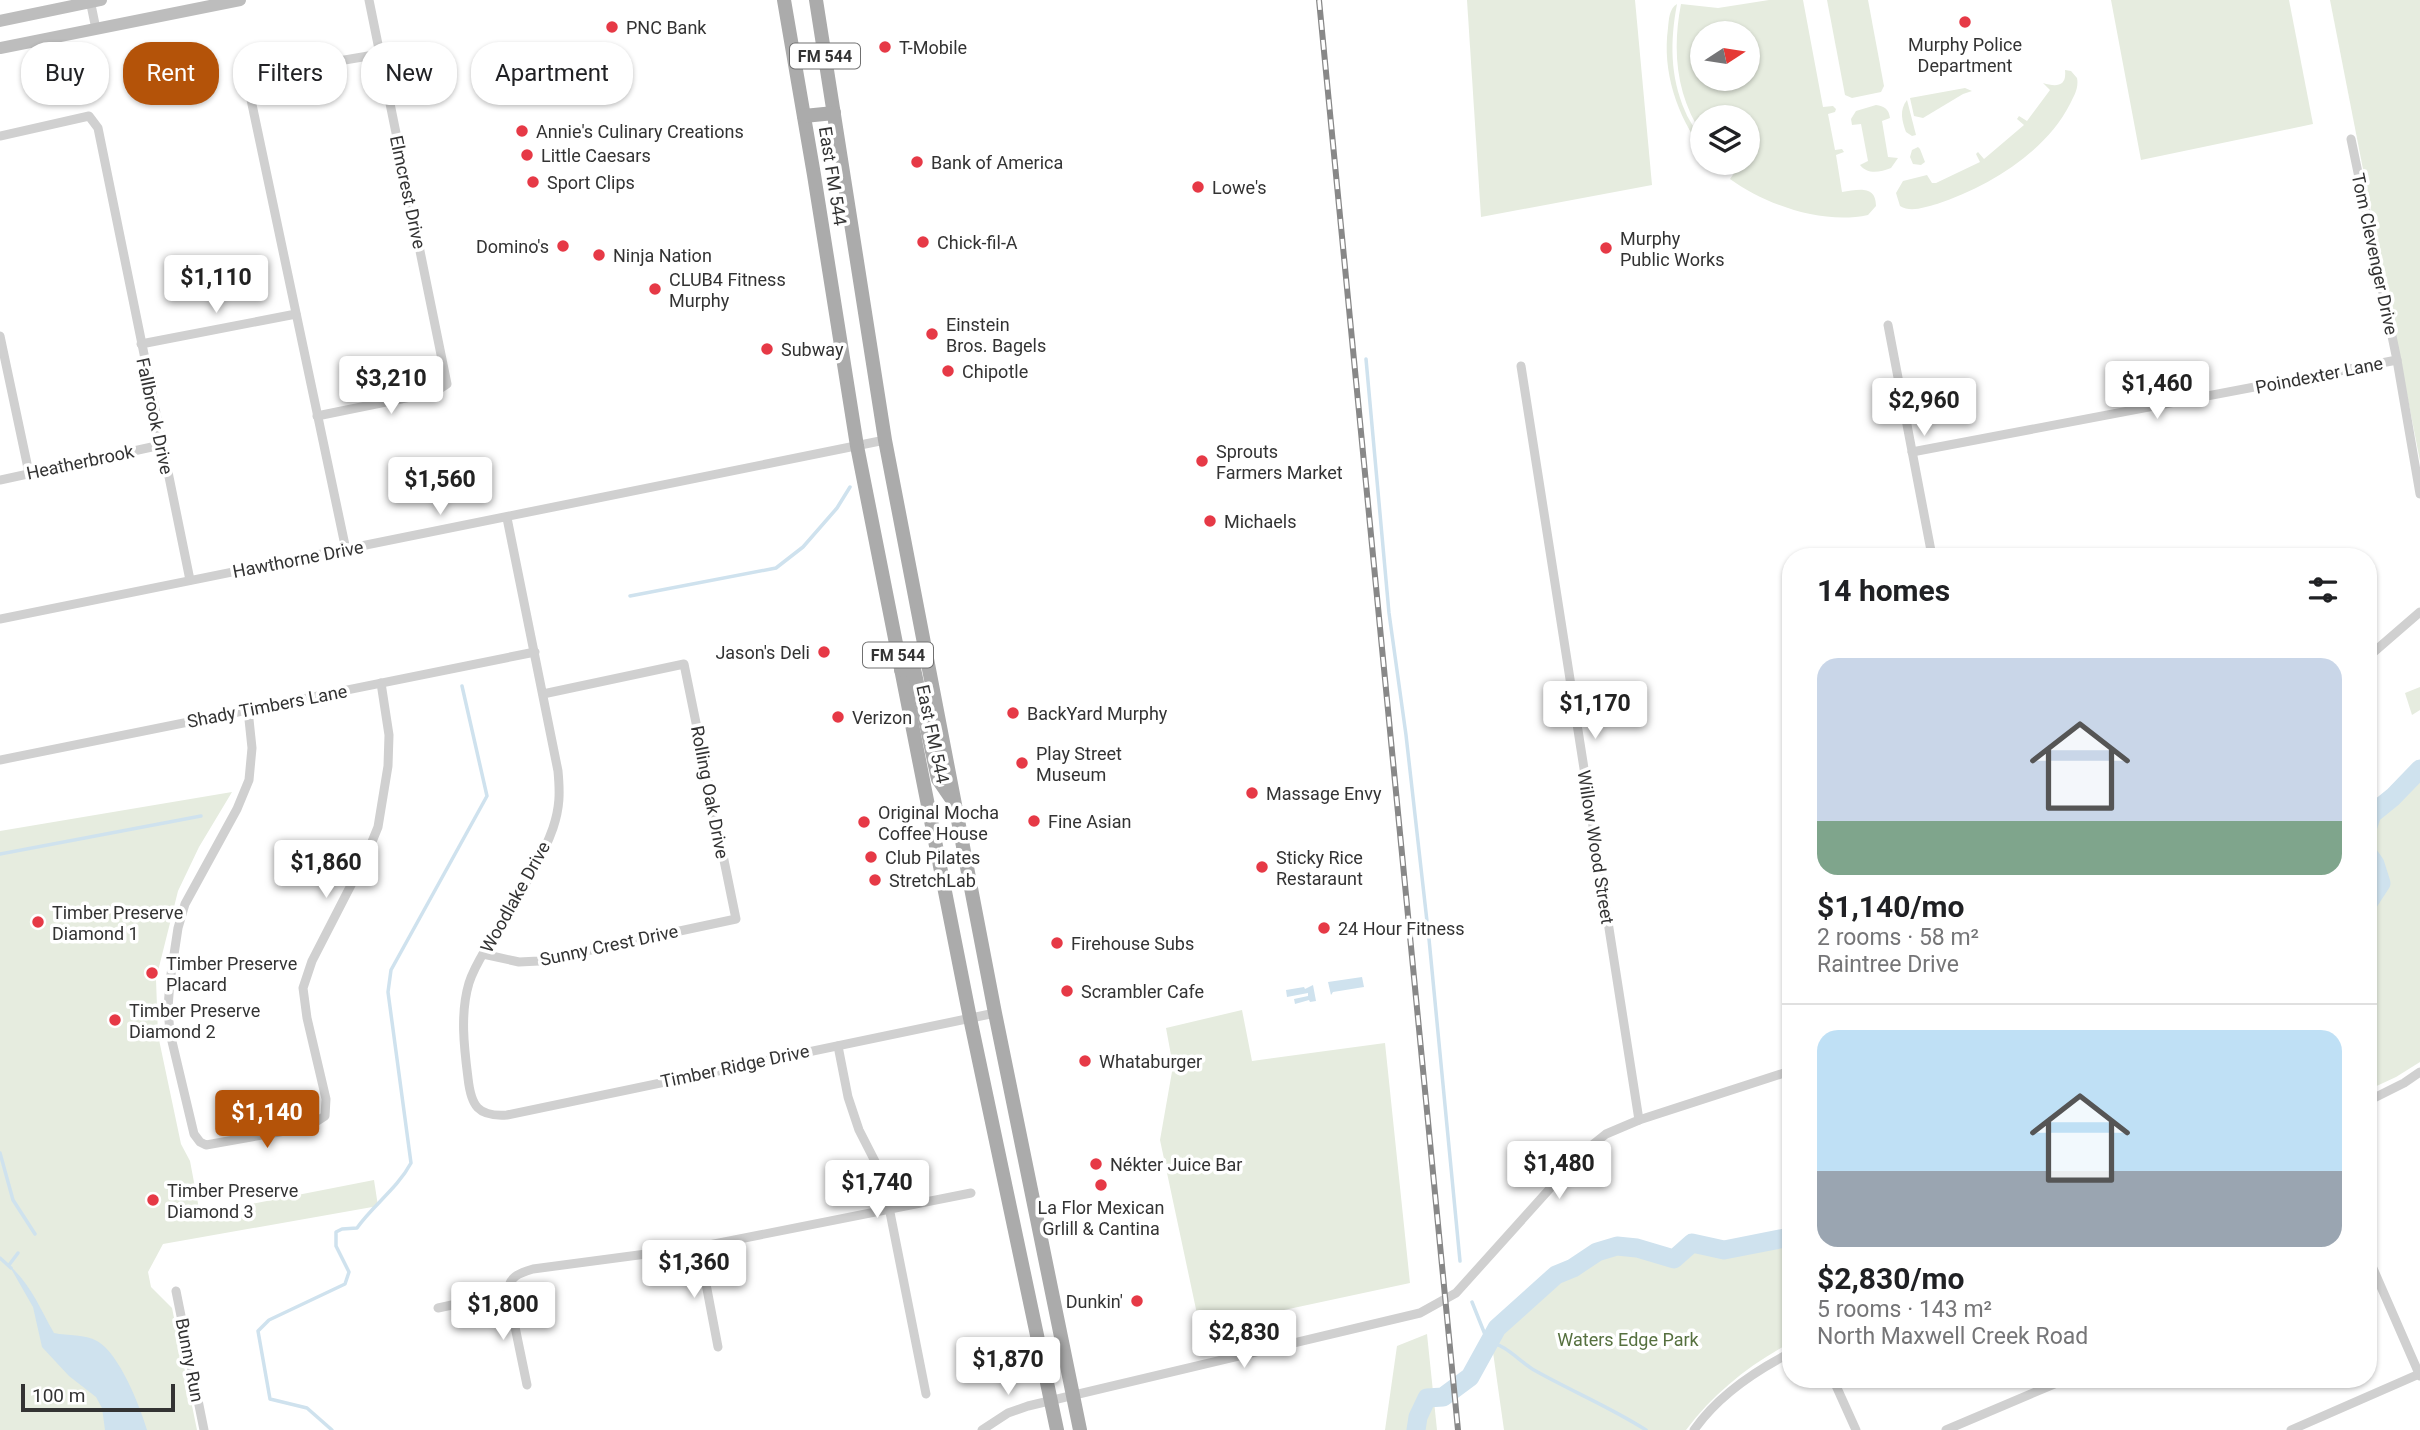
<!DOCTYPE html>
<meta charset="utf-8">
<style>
:root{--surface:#fff;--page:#f2f2f2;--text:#202124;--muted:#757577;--line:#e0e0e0;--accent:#b45309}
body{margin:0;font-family:Roboto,sans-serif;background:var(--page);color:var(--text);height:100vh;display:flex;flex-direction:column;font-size:26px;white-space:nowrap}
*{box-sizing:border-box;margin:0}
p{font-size:23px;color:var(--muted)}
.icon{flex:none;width:38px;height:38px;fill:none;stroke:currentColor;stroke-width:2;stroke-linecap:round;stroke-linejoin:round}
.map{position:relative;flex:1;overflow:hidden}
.side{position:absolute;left:1782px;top:548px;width:595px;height:840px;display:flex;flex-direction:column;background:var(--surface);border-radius:28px;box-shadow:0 2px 5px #0004}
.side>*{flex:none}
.banner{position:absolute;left:21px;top:42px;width:665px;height:63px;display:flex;gap:14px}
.needle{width:46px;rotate:78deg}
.buttons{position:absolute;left:1690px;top:21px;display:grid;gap:14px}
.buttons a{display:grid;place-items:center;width:70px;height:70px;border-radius:50%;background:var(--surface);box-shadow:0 2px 5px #0004;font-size:35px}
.scale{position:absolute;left:21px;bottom:18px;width:154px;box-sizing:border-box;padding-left:7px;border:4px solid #333;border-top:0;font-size:19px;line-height:24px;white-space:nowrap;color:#333;-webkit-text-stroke:5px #fff;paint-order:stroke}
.price{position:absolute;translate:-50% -60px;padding:0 16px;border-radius:7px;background:#fff;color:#222;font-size:23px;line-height:46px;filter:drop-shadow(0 2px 4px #0008)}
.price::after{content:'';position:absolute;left:50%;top:42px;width:21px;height:16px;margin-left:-10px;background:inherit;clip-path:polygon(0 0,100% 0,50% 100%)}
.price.on{background:var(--accent);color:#fff}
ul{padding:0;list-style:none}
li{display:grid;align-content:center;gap:14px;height:371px;padding:0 35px}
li+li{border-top:2px solid var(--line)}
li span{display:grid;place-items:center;height:217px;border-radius:21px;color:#555}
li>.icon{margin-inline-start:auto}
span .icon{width:126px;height:126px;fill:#fffc;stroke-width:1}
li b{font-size:30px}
h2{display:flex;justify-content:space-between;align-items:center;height:84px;padding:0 35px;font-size:30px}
.pill{padding:0 24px;border-radius:28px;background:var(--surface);box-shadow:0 2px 5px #0004;font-size:24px;line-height:63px}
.pill.on{background:var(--accent);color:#fff}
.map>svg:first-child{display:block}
.green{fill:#e6ecdf;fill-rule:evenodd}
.water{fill:#cfe2ee}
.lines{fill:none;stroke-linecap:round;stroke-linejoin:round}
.stream{stroke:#cfe2ee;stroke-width:3.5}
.river{stroke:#cfe2ee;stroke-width:19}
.minor{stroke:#d0d0d0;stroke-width:9}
.secondary{stroke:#bdbdbd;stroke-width:12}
.primary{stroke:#ababab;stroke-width:14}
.rail-casing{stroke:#888;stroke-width:6}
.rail{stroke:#fff;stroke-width:3.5;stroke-dasharray:10;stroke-linecap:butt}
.poi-dot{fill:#e63946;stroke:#fff;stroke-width:2.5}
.labels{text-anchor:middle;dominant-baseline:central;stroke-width:7;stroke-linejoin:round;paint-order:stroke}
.shield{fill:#fff;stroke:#707070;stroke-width:2}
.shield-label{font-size:16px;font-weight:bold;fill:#333}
.poi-label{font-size:18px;fill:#333;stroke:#fff;text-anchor:start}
.street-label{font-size:18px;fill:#333;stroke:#fff}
.park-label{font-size:18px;fill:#56703f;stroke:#fff}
</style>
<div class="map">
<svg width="2420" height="1430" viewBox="0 0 2420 1430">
<rect width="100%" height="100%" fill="#fff"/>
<g class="green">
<polygon points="1467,0 1635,0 1652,185 1481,217"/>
<path d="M1769,0H1803L1823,107L1833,106L1836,109L1835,112L1828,114L1835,150L1842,149L1844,152L1836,155L1842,192C1857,190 1876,184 1876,206L1868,215C1823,225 1766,205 1730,179L1735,172L1725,163H1748V117H1703V136C1676,95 1672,51 1681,4L1718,8ZM1748,33V79H1703V33Z"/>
<polygon points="1827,0 1868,0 1884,86 1881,92 1852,98 1845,95"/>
<polygon points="2111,0 2289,0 2313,124 2141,160"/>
<polygon points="2330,0 2420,0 2420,461"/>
<path d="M1677,4C1670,41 1670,76 1685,111C1690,124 1703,137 1703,151C1677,115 1662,72 1668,28C1669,19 1669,9 1677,4Z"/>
<path d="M2065,70L2071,71L2077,78C2079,88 2074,96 2070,104C2045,153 1988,187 1937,204C1925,207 1911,213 1900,206L1896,193L1903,181L1927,175L1932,183H1936L1980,162L1976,154L1978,152L1984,159L2024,125L2017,119L2019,116L2027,121L2050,90L2043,83C2056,87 2067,87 2065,70Z"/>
<polygon points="1965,88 1972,91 1963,94 1923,118 1914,116 1910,98"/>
<path d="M1907,100L1916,135L1912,136L1906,132C1902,121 1899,110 1907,100Z"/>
<path d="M1876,105C1884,106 1889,109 1890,118L1882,121L1888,157L1898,158L1891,168C1880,172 1868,175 1860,165L1868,161L1861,124L1852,125L1851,119L1856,111Z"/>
<polygon points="1918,147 1920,149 1925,162 1921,165 1913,164 1910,157 1912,150"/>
<polygon points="2420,687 2420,710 2412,715 2405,693"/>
<polygon points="2420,769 2420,1062 2396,1077 2368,1090 2368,903 2381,883 2375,864 2368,854 2368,826 2372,814 2393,797"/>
<polygon points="232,792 199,847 178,891 156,979 158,1035 181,1144 190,1161 200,1214 374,1180 378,1206 163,1244 148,1272 151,1287 172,1308 197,1430 0,1430 0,831"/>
<polygon points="1242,1010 1252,1061 1385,1043 1410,1283 1200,1328 1160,1140 1173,1066 1166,1028"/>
<path d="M1790,1237V1343C1749,1365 1714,1393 1686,1430H1504L1491,1338L1497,1328L1556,1275L1573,1268L1597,1252L1617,1246L1637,1248L1674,1259L1692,1243L1724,1250Z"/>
<polygon points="1427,1334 1437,1430 1385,1430 1397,1346"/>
</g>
<g class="water">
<polygon points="1362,977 1364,987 1333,992 1331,995 1328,982"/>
<polygon points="1313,985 1316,1001 1310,1002 1309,1000 1295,1004 1294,999 1308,996 1308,993 1287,997 1286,990 1304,987 1305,989"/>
<path d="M9,1265C32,1286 39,1307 54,1333C68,1336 85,1334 97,1341C119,1353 140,1406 147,1430H105L102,1408L96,1397L69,1376L42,1347L33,1307Z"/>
</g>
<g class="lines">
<g class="stream">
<polyline points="1366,359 1389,613 1406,735 1429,939 1460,1261"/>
<polyline points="630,596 776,568 803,547 837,508 850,487"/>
<polyline points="0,854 201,816"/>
<polyline points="0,1153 13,1200 35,1234"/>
<polyline points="0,1258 11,1268"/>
<polyline points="9,1265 18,1253"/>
<path d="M1472,1302L1488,1342C1505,1344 1519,1361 1534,1370C1571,1391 1610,1407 1646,1430"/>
<path d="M332,1430L307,1408L270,1399L258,1331L269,1320L345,1284L349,1272L336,1246V1232L342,1229L357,1228C373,1205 397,1189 411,1163L388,992L391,970L487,796L462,686"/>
</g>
<g class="river">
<polyline points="2368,826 2372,814 2393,797 2420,769"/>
<polyline points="2368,854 2375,864 2381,883 2368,903"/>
<polyline points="1416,1430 1418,1417 1427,1398 1443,1397 1470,1377 1497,1328 1556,1275 1573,1268 1597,1252 1617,1246 1637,1248 1674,1259 1692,1243 1724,1250 1790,1237"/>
</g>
<g class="minor">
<polyline points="90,0 96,29"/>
<polyline points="0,136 89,116 98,128 190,580"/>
<polyline points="2351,139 2397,360 2420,494"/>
<polyline points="1888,325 1932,556"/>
<polyline points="0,336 29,473"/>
<polyline points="141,344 296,314"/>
<polyline points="1521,366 1639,1120"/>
<polyline points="317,416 435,392 447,384 369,0"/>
<polyline points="1912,452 2397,360"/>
<polyline points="0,480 161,445"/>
<path d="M507,518L558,771C560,793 560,807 553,828C539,868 512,904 491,940C483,954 474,967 469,983C460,1013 464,1047 468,1078C471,1106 478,1117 507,1115L995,1013"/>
<polyline points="346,550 249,90 255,79 268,73 380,54"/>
<polyline points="0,619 885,440"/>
<polyline points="2368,657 2420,612"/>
<polyline points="248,710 252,748 249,780 237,809 185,904 178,928 170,981 168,1008 170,1033 194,1134 200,1142 206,1145 308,1127 325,1116 326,1099 307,1018 303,988 312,961 367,854 378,827 388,766 389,735 381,683"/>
<polyline points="0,760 535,652"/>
<polyline points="483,954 519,962 539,961 736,919 684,664 543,694"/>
<polyline points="838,1046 848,1097 859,1130 883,1177 926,1394"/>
<polyline points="2368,1101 2404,1083 2420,1072"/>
<polyline points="699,1247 718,1347"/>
<polyline points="2368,1257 2420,1376"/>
<polyline points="176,1291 204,1430"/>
<polyline points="438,1308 508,1293"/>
<polyline points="1833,1379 1856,1430"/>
<path d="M527,1385L508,1293C508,1277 519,1273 533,1269L699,1247L971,1193"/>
<polyline points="982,1430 1008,1413 1028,1406 1420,1313 1456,1293 1581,1154 1606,1134 1639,1120 1790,1071"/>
<path d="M1694,1430C1717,1397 1755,1371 1790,1353"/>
<polyline points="1946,1430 2066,1379"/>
<polyline points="2291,1430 2419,1374"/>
</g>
<g class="secondary">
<polyline points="0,21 101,0"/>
<polyline points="0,48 240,0"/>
</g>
<g class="primary">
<polyline points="784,0 814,175 857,446 970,1018 1057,1430"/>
<polyline points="816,0 885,440 995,1013 1080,1430"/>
<polyline points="804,116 834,113"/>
<polyline points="901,670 914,669 938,779 951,798"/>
</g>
<g class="rail-casing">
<polyline id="rail" points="1319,0 1458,1430"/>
</g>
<use href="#rail" class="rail"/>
</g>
<g class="poi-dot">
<circle cx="1965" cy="22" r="7"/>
<circle cx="612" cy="27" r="7"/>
<circle cx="885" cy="47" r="7"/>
<circle cx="522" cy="131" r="7"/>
<circle cx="527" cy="155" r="7"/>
<circle cx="917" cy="162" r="7"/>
<circle cx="533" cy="182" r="7"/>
<circle cx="1198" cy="187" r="7"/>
<circle cx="923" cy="242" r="7"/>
<circle cx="563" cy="246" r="7"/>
<circle cx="1606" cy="248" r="7"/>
<circle cx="599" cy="255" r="7"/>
<circle cx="655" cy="289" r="7"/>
<circle cx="932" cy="334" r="7"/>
<circle cx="767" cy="349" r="7"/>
<circle cx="948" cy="371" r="7"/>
<circle cx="1202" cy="461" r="7"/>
<circle cx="1210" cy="521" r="7"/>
<circle cx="824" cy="652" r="7"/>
<circle cx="1013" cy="713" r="7"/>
<circle cx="838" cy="717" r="7"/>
<circle cx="1022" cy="763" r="7"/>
<circle cx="1252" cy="793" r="7"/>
<circle cx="1034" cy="821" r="7"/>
<circle cx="864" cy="822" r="7"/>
<circle cx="871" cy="857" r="7"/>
<circle cx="1262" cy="867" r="7"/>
<circle cx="875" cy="880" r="7"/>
<circle cx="38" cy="922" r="7"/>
<circle cx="1324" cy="928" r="7"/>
<circle cx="1057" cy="943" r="7"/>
<circle cx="152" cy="973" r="7"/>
<circle cx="1067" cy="991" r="7"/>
<circle cx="115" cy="1020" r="7"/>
<circle cx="1085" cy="1061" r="7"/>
<circle cx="1096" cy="1164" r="7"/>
<circle cx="1101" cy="1185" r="7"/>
<circle cx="153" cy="1200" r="7"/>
<circle cx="1137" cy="1301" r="7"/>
</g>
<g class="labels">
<g class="shield">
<rect x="790" y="43.5" width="70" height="25" rx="5"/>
<rect x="863" y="642.5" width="70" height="25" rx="5"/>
</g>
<g class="shield-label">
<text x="825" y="56">FM 544</text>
<text x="898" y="655">FM 544</text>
</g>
<g class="poi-label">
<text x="626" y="27">PNC Bank</text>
<text x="1965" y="44" text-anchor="middle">Murphy Police<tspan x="1965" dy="21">Department</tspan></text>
<text x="899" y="47">T-Mobile</text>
<text x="536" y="131">Annie's Culinary Creations</text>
<text x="541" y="155">Little Caesars</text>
<text x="931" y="162">Bank of America</text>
<text x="547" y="182">Sport Clips</text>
<text x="1212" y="187">Lowe's</text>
<text x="1620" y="238">Murphy<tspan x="1620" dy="21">Public Works</tspan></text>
<text x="937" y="242">Chick-fil-A</text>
<text x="549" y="246" text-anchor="end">Domino's</text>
<text x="613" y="255">Ninja Nation</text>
<text x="669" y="279">CLUB4 Fitness<tspan x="669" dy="21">Murphy</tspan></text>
<text x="946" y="324">Einstein<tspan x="946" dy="21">Bros. Bagels</tspan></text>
<text x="781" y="349">Subway</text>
<text x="962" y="371">Chipotle</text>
<text x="1216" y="451">Sprouts<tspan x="1216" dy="21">Farmers Market</tspan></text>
<text x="1224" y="521">Michaels</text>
<text x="810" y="652" text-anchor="end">Jason's Deli</text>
<text x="1027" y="713">BackYard Murphy</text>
<text x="852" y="717">Verizon</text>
<text x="1036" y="753">Play Street<tspan x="1036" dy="21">Museum</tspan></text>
<text x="1266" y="793">Massage Envy</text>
<text x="878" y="812">Original Mocha<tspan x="878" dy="21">Coffee House</tspan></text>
<text x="1048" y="821">Fine Asian</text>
<text x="885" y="857">Club Pilates</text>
<text x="1276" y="857">Sticky Rice<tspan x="1276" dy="21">Restaraunt</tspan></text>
<text x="889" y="880">StretchLab</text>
<text x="52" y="912">Timber Preserve<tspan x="52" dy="21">Diamond 1</tspan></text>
<text x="1338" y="928">24 Hour Fitness</text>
<text x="1071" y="943">Firehouse Subs</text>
<text x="166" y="963">Timber Preserve<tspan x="166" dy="21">Placard</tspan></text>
<text x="1081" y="991">Scrambler Cafe</text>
<text x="129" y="1010">Timber Preserve<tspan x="129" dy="21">Diamond 2</tspan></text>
<text x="1099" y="1061">Whataburger</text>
<text x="1110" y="1164">Nékter Juice Bar</text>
<text x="167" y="1190">Timber Preserve<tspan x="167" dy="21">Diamond 3</tspan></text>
<text x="1101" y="1207" text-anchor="middle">La Flor Mexican<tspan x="1101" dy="21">Grlill &amp; Cantina</tspan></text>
<text x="1123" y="1301" text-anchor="end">Dunkin'</text>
</g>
<g class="street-label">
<text transform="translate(833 176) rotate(81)">East FM 544</text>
<text transform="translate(408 192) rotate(78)">Elmcrest Drive</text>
<text transform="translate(2375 254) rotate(78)">Tom Clevenger Drive</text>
<text transform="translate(2319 375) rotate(-11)">Poindexter Lane</text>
<text transform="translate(155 416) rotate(78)">Fallbrook Drive</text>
<text transform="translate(80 462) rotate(-12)">Heatherbrook</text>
<text transform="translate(298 559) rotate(-11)">Hawthorne Drive</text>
<text transform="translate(267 706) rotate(-11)">Shady Timbers Lane</text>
<text transform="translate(933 734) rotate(78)">East FM 544</text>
<text transform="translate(710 792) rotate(79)">Rolling Oak Drive</text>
<text transform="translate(1596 847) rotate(81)">Willow Wood Street</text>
<text transform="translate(515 897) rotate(-61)">Woodlake Drive</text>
<text transform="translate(609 945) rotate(-12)">Sunny Crest Drive</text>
<text transform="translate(735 1066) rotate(-12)">Timber Ridge Drive</text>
<text transform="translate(190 1360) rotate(79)">Bunny Run</text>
</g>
<g class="park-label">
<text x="1628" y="1339">Waters Edge Park</text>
</g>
</g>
</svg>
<div class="buttons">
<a><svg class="needle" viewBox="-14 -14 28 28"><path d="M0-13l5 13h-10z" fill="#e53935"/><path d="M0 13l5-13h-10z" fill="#757577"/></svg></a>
<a><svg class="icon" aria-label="layers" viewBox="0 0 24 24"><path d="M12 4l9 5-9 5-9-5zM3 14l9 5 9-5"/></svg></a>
</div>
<div class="scale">100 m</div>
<b class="price" style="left:216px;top:315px">$1,110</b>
<b class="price" style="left:391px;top:416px">$3,210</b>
<b class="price" style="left:2157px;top:421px">$1,460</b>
<b class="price" style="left:1924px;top:438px">$2,960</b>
<b class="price" style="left:440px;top:517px">$1,560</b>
<b class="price" style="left:1595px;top:741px">$1,170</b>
<b class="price" style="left:326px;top:900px">$1,860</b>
<b class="price on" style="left:267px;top:1150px">$1,140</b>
<b class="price" style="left:1559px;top:1201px">$1,480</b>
<b class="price" style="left:877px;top:1220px">$1,740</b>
<b class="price" style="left:694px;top:1300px">$1,360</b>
<b class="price" style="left:503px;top:1342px">$1,800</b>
<b class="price" style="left:1244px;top:1370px">$2,830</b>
<b class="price" style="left:1008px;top:1397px">$1,870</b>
<div class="banner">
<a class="pill">Buy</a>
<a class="pill on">Rent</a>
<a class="pill">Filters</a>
<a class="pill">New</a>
<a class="pill">Apartment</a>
</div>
<section class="side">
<h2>14 homes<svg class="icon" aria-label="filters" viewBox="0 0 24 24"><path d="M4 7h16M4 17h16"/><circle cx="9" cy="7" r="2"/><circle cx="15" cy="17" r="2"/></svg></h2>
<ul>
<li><span style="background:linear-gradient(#c9d6e8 75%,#7fa58c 0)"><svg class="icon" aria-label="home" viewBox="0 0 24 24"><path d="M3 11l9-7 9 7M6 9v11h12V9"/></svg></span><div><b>$1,140/mo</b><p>2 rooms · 58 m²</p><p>Raintree Drive</p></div></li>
<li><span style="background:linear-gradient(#bfe0f5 65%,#9aa5b1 0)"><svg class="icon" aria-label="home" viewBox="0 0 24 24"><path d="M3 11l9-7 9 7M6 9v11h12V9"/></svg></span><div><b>$2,830/mo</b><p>5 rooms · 143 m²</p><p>North Maxwell Creek Road</p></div></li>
</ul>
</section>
</div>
